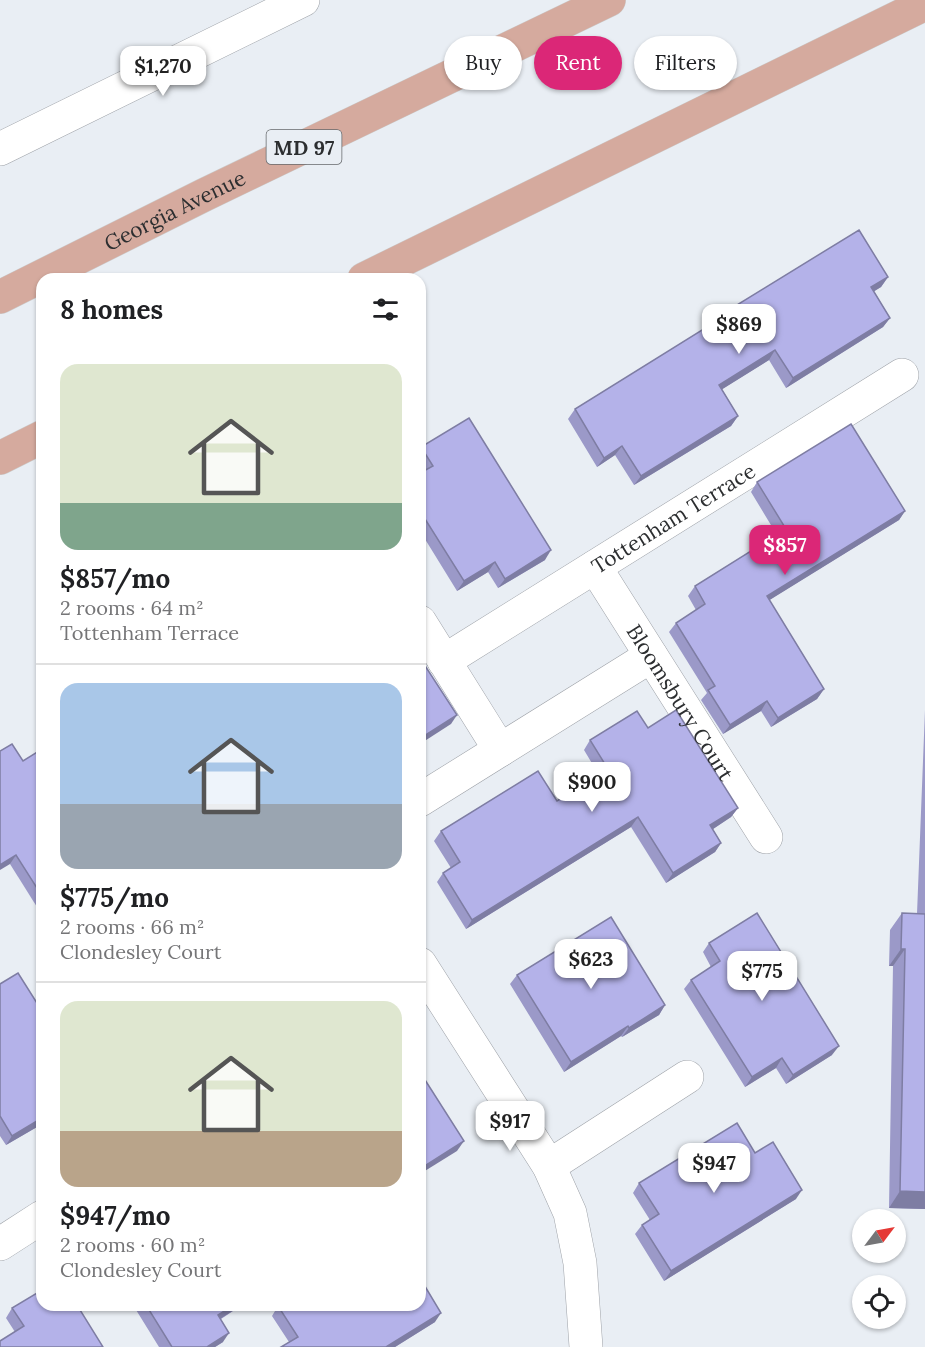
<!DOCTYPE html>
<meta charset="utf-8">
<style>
:root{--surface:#fff;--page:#f2f2f2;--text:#202124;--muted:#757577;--line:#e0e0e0;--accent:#db2777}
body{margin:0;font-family:Lora,serif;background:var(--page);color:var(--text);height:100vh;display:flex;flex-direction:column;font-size:22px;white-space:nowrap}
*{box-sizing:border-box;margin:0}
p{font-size:20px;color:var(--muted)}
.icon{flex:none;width:33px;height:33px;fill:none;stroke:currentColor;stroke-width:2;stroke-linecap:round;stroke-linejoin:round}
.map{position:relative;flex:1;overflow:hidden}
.drawer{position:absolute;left:36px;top:273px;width:390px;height:1038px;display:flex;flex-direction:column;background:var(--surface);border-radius:18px;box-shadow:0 2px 4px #0004}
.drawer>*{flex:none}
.hud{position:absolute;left:444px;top:36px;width:390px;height:54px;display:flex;gap:12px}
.needle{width:39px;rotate:58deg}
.tools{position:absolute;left:852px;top:1209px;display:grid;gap:12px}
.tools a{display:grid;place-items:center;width:54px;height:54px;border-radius:50%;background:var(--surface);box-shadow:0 2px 4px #0004;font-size:30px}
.price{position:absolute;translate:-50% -51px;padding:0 14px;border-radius:12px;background:#fff;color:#222;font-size:20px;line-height:39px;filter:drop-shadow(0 2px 3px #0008)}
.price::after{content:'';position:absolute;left:50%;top:36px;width:18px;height:14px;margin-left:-9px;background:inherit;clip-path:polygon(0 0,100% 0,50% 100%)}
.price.current{background:var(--accent);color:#fff}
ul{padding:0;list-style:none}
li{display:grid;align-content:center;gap:12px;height:318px;padding:0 24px}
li+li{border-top:2px solid var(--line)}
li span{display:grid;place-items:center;height:186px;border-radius:18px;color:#555}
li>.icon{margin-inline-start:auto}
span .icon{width:108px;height:108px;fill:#fffc;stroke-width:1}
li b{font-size:26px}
h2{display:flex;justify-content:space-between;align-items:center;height:72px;padding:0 24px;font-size:26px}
.chip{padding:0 21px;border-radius:27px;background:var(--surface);box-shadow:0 2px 4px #0004;font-size:21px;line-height:54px}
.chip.current{background:var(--accent);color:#fff}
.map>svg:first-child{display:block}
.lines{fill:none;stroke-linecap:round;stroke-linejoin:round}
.minor-casing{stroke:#9ea2a8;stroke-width:34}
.primary-casing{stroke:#cccdcd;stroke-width:34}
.minor{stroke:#fff;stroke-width:33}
.primary{stroke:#d5aa9e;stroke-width:33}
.wall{fill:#9b99c8}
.shaded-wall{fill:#7e7da3}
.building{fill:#b4b2e9;stroke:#7e7da3;stroke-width:1.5}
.labels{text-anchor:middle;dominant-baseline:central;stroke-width:4.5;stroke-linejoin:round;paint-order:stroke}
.shield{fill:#e9eef4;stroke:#65686b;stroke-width:1.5}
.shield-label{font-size:20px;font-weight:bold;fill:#2c2e30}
.street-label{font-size:21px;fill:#2c2e30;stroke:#e9eef4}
</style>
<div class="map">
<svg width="925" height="1347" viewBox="0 0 925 1347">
<rect width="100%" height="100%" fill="#e9eef4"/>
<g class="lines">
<g class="minor-casing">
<g id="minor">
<polyline points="0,149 303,0"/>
<path id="s1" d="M595,567L766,837"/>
<polyline points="420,622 500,750"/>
<path id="s2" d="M444,661L902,375"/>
<polyline points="420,800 651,656"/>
<polyline points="420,964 549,1166 570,1213 580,1263 586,1347"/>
<polyline points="549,1166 687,1077"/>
<polyline points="0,1244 42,1217"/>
</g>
</g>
<g class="primary-casing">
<g id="primary">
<polyline points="364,279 925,4"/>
<path id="s3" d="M0,297L204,195L609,0"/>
<polyline points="0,458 42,437"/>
</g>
</g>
<use href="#minor" class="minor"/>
<use href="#primary" class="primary"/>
</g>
<g class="wall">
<polygon points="888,277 881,287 874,291 890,318 883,327 786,388 769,360 722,389 738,416 731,426 634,485 615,455 597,467 568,419 575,409 721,319 727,311"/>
<polygon points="421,447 545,560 498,588 488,572 457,591 420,531 420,473 424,471 420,465 420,450"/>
<polygon points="757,482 905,511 899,520 769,600 824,689 817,699 771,727 761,711 723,734 701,700 707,693 669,632 676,623 696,610 688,596 695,586 777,535 751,492"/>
<polygon points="925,710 925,1209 889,1208 893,966 889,966 890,930 902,913 917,914"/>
<polygon points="648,728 738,808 731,817 713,829 721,843 715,852 666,883 631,827 466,929 437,882 443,873 451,868 434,841 441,831 557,801 599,775 584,750 590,740"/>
<polygon points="42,749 42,915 10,864 23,761"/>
<polygon points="709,943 832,1055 786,1084 776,1068 745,1087 684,989 691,980 711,967 703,952"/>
<polygon points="517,975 665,1005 659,1015 622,1037 621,1036 564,1072 510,984"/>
<polygon points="0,984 42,1011 42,1136 37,1127 6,1145 0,1136"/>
<polygon points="755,1153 796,1199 664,1281 635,1234 642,1225 650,1220 633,1193 639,1183"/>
<polygon points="133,1305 242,1305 221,1319 223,1342 215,1347 159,1347"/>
<polygon points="278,1306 435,1322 395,1347 281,1347 289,1342 272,1316"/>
<polygon points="12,1308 103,1347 15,1332 6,1318"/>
</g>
<g class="shaded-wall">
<polygon points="888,277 881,287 865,297 871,287"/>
<polygon points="890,318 883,327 786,388 793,378"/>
<polygon points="775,350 769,360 713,395 719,385"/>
<polygon points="738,416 731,426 634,485 641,476"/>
<polygon points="622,446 615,455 597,467 604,458"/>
<polygon points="905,511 899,520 760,606 767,596"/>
<polygon points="551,550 545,560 498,588 505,579"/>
<polygon points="495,562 488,572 457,591 464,581"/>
<polygon points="824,689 817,699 771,727 778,718"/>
<polygon points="767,701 761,711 723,734 730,725"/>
<polygon points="457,715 451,724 420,744 420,740 421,738"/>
<polygon points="738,808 731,817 704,835 710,825"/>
<polygon points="638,817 631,827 466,929 472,920"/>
<polygon points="721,843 715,852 666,883 673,873"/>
<polygon points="16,855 10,864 0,870 0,865"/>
<polygon points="901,949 905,949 893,966 889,966"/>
<polygon points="665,1005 659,1015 622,1037 629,1028"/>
<polygon points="628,1026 621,1036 564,1072 571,1062"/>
<polygon points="839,1046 832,1055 786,1084 793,1075"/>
<polygon points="782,1058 776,1068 745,1087 752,1077"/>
<polygon points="42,1118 37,1127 6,1145 12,1136"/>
<polygon points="464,1141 457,1151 420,1174 420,1169"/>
<polygon points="802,1190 796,1199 664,1281 671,1271"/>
<polygon points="900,1191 925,1192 925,1209 889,1208"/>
<polygon points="234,1305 242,1305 212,1324 218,1315"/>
<polygon points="441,1313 435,1322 395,1347 386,1347"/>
<polygon points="229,1333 223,1342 215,1347 207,1347"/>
</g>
<g class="building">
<polygon points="859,230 888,277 871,287 890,318 793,378 775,350 719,385 738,416 641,476 622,446 604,458 575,409 728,314 727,311"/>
<polygon points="469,418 551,550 505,579 495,562 464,581 420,511 420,473 433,466 421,447"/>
<polygon points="851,424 905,511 767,596 824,689 778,718 767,701 730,725 708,690 715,686 676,623 705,604 695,586 786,529 757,482"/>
<polygon points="420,658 457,715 421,738 420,737"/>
<polygon points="676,710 738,808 710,825 721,843 673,873 638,817 472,920 443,873 460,862 441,831 538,771 557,801 608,769 590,740 637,711 648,728"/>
<polygon points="12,744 23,761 42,749 42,896 16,855 0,865 0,751"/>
<polygon points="757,913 839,1046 793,1075 782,1058 752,1077 691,980 720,961 709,943"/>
<polygon points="902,913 925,914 925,1192 900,1191 905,949 901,949"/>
<polygon points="611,917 665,1005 629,1028 628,1026 571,1062 517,975"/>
<polygon points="18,973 42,1011 42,1118 12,1136 0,1116 0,984"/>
<polygon points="420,1072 464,1141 420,1169"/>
<polygon points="737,1123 755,1153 773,1142 802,1190 671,1271 642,1225 659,1214 639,1183"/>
<polygon points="420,1278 441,1313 386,1347 281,1347 298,1337 278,1306 280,1305 420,1305"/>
<polygon points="42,1290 42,1305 77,1305 103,1347 0,1347 0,1341 24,1326 12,1308"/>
<polygon points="146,1305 234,1305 218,1315 229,1333 207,1347 172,1347"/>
</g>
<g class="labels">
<rect class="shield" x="266.5" y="130" width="75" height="34" rx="4.5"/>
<g class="shield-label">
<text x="304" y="147">MD 97</text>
</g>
<g class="street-label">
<text stroke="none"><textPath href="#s3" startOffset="195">Georgia Avenue</textPath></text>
<text stroke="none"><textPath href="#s2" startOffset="270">Tottenham Terrace</textPath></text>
<text stroke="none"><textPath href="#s1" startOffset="160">Bloomsbury Court</textPath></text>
</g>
</g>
</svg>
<div class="tools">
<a><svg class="needle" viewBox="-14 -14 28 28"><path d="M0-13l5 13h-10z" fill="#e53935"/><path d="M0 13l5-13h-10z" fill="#757577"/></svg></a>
<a><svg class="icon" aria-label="locate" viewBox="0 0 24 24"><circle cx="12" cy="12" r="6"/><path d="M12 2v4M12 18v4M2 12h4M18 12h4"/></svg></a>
</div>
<b class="price" style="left:163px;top:97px">$1,270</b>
<b class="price" style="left:739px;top:355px">$869</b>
<b class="price current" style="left:785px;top:576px">$857</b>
<b class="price" style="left:592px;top:813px">$900</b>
<b class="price" style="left:591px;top:990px">$623</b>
<b class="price" style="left:762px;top:1002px">$775</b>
<b class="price" style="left:510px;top:1152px">$917</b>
<b class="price" style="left:714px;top:1194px">$947</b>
<div class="hud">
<a class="chip">Buy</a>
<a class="chip current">Rent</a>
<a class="chip">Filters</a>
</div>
<section class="drawer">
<h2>8 homes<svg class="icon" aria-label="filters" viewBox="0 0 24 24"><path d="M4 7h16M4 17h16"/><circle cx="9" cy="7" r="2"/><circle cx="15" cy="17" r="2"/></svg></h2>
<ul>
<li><span style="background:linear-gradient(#dfe7d0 75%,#7fa58c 0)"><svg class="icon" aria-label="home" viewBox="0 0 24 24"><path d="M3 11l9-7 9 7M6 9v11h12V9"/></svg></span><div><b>$857/mo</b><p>2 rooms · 64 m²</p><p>Tottenham Terrace</p></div></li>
<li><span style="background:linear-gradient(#a9c7e8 65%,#9aa5b1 0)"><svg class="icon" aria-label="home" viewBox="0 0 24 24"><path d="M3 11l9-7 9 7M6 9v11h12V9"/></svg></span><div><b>$775/mo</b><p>2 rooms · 66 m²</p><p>Clondesley Court</p></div></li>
<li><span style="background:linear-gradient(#dfe7d0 70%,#b9a48a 0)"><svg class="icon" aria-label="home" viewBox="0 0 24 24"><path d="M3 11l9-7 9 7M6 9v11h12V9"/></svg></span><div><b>$947/mo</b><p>2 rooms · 60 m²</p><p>Clondesley Court</p></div></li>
</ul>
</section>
</div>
